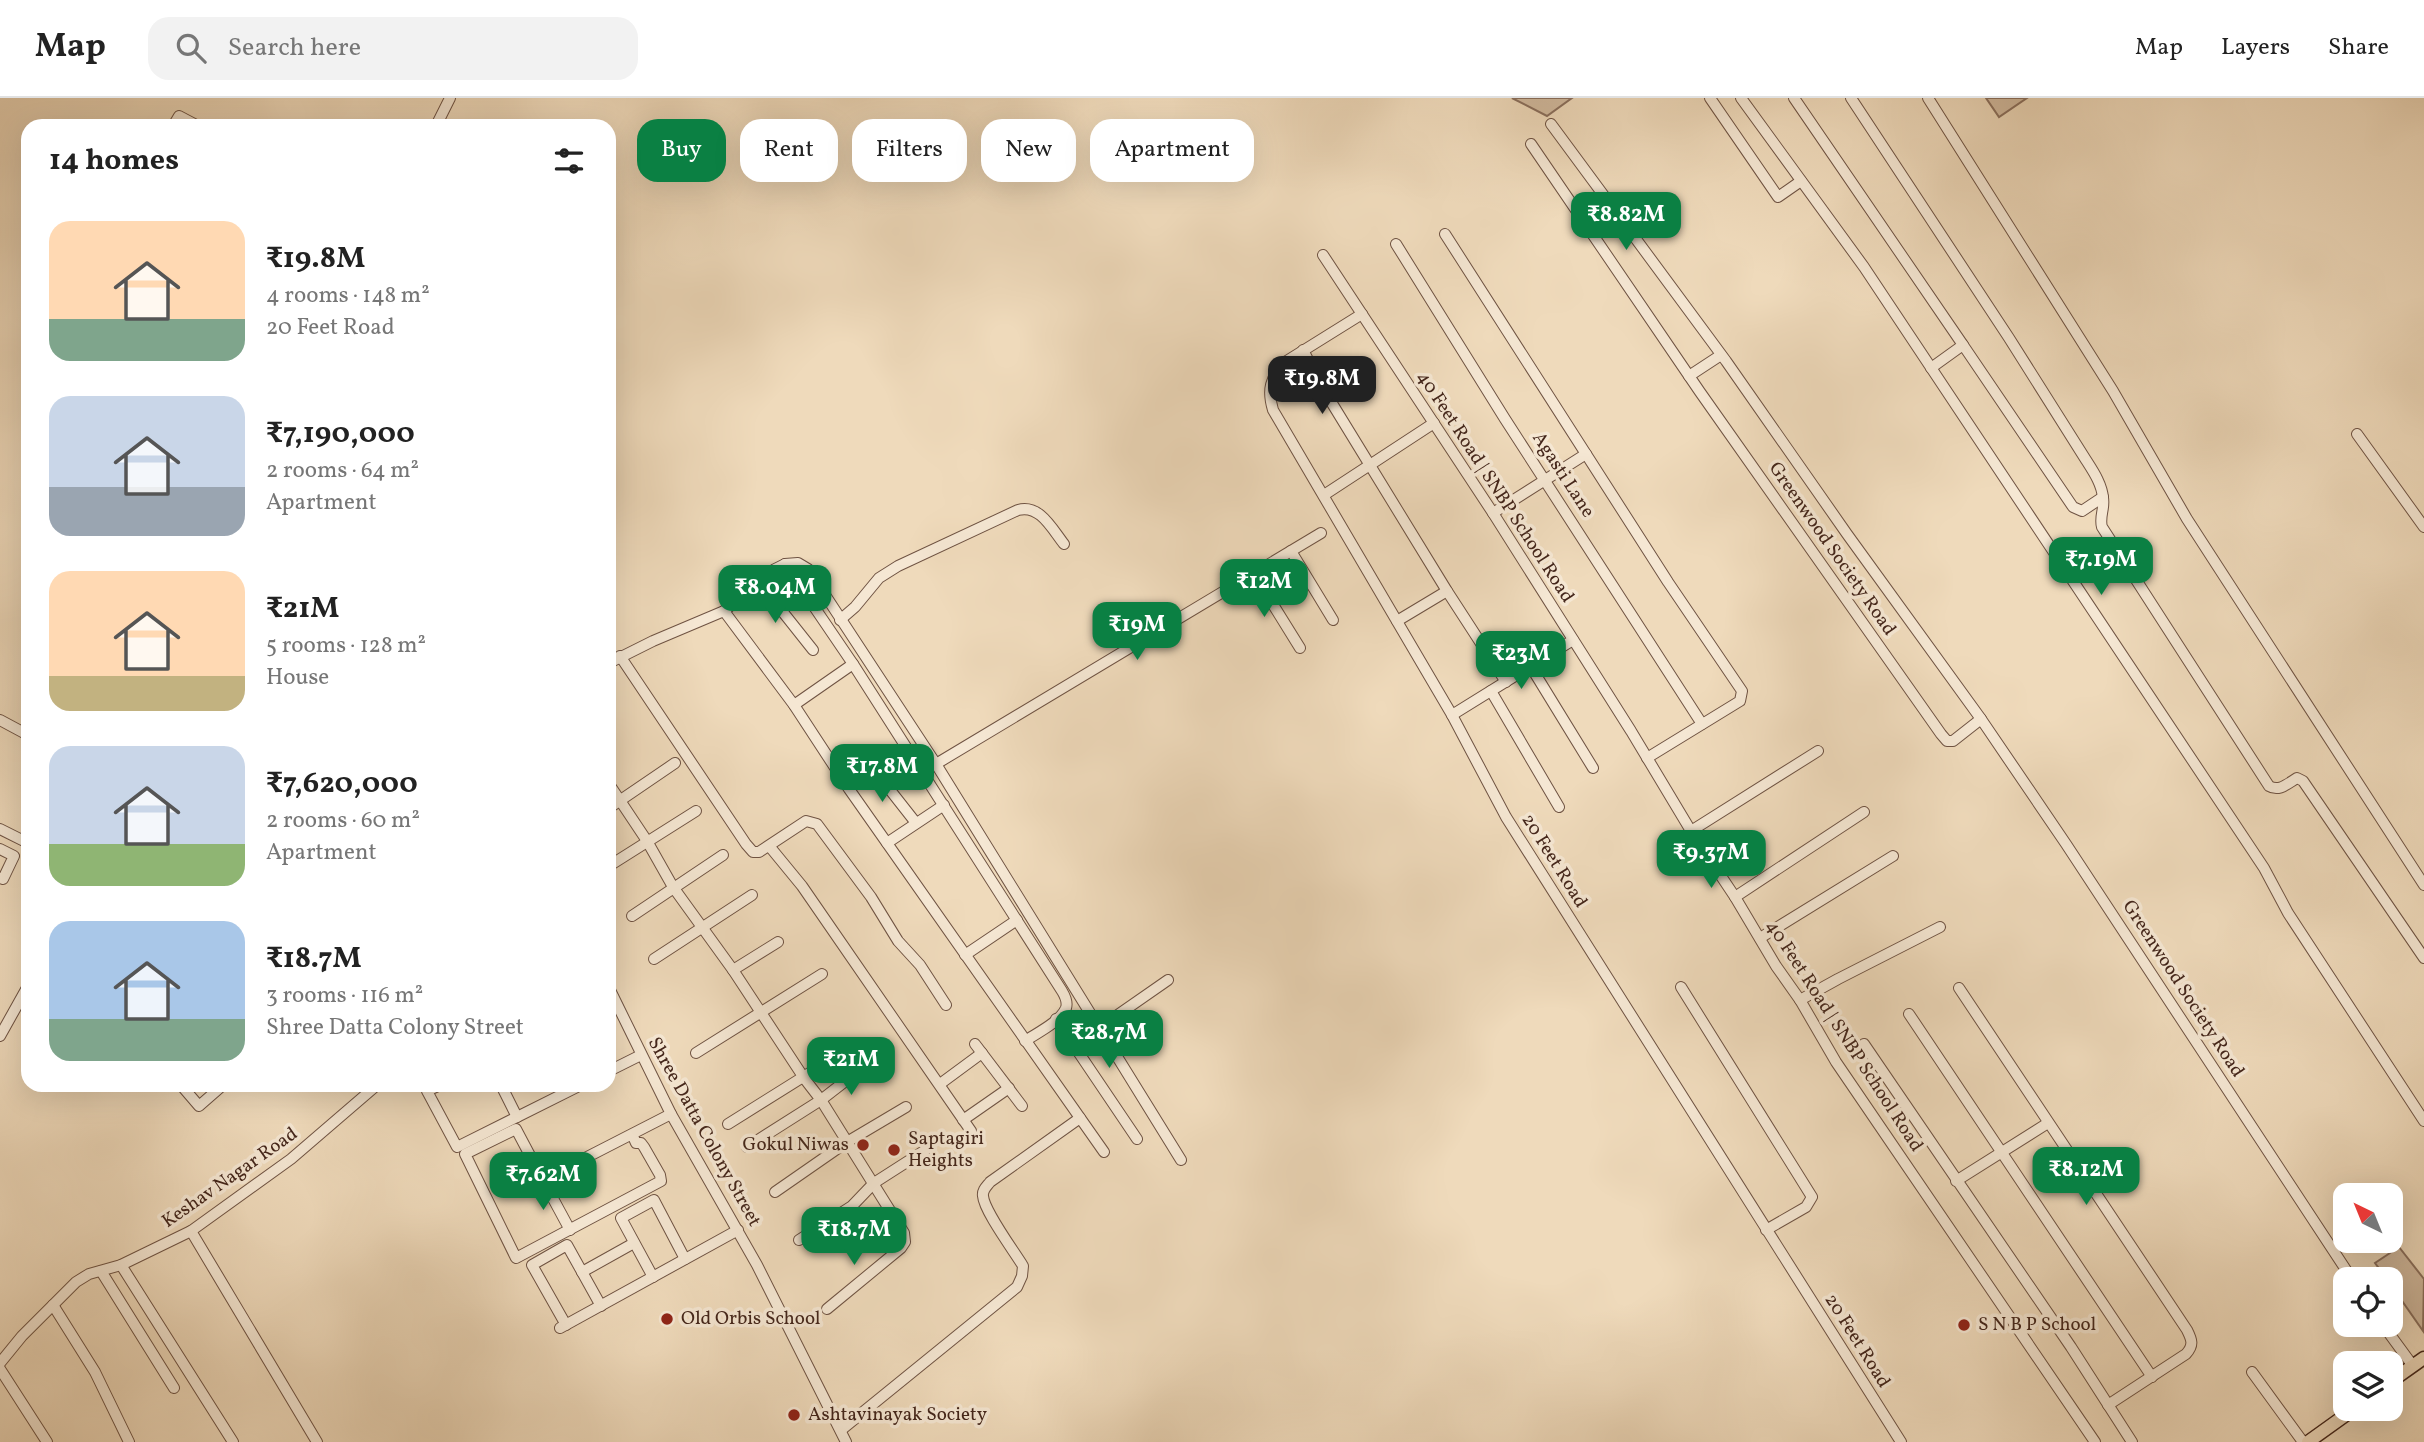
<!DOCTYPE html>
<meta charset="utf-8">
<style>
:root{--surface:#fff;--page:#f2f2f2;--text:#222;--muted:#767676;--line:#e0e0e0;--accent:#0b8043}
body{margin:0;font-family:Vollkorn,serif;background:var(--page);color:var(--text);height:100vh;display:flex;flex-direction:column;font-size:26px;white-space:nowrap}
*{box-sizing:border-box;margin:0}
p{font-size:23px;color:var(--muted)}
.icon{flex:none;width:38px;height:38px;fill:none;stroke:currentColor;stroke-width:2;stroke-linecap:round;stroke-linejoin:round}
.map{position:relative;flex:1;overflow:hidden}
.side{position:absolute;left:21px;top:21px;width:595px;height:973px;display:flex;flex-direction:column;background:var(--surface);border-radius:21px;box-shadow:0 7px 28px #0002}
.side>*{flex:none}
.banner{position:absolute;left:637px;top:21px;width:665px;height:63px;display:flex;gap:14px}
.needle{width:46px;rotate:317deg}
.fabs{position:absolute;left:2333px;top:1085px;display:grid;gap:14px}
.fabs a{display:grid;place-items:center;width:70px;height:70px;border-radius:14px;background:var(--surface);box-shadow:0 7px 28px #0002;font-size:35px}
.price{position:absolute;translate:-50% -60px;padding:0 16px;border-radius:14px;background:var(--accent);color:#fff;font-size:23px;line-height:46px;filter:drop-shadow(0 2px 4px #0008)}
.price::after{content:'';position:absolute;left:50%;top:42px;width:21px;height:16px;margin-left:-10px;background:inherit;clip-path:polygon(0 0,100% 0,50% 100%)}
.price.current{background:#222;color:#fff}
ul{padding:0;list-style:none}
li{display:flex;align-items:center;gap:21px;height:175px;padding:0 28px}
li span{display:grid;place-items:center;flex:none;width:196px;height:140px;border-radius:21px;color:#555}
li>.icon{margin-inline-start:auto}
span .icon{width:84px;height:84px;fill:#fffc;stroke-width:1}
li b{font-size:30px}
h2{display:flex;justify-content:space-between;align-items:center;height:84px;padding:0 28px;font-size:30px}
.pill{padding:0 24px;border-radius:21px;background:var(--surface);box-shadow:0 7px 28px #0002;font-size:24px;line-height:63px}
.pill.current{background:var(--accent);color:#fff}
header{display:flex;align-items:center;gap:42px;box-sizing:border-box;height:98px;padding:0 35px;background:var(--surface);border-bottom:2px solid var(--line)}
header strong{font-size:33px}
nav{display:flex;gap:38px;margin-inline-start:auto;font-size:24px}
.search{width:490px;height:63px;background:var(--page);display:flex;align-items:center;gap:18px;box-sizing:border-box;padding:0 24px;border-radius:21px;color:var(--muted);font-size:26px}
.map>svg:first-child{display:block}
.green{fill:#d2bba0;stroke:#8b705e;stroke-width:2}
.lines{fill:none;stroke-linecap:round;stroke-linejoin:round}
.minor-casing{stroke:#6f5343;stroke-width:12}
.major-casing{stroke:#44261b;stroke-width:15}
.minor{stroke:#f5e7d3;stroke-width:10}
.major{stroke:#efdabb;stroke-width:12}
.poi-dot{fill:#8f2418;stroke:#f5e7d3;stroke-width:2.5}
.labels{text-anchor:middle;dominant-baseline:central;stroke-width:7;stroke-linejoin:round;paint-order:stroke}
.street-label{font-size:19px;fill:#44261b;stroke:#f5e7d3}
.poi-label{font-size:19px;fill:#44261b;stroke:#f5e7d3;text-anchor:start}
</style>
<header>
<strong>Map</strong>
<div class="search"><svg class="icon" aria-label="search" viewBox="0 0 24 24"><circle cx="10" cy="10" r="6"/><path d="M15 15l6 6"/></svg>Search here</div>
<nav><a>Map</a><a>Layers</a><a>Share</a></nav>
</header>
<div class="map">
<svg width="2424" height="1344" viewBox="0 0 2424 1344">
<rect width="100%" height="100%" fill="#efdabb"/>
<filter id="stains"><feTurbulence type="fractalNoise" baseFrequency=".00286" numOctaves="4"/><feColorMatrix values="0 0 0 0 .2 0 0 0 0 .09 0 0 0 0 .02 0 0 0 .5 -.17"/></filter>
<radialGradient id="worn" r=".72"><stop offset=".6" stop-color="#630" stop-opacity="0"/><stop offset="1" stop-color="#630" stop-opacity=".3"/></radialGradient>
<g class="green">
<polygon points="1512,0 1572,0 1547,18"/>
<polygon points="1986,0 2027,0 1999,19"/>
<polygon points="2399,1149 2424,1181 2423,1233 2391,1187 2390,1181 2387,1181 2375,1165"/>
</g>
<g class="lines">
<g class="minor-casing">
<g id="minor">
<polyline points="1710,0 1778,99 1801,83"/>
<polyline points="1741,0 1864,169 2264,770 2288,815 2424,1023"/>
<polyline points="1794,0 1963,247 1931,270"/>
<path d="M1851,0L2009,240L2086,362C2093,373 2102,386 2103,400C2105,410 2099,419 2102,429L2269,688C2279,694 2287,686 2297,680L2303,683L2424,860"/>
<polyline points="1928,0 2113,293 2187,421 2424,787"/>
<polyline points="1551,26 1726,263 1847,436 1981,621 2066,746 2352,1181"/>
<polyline points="173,28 179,18 198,28"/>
<polyline points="436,28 450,0"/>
<polyline points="1531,46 1700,294 1941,636 1947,643 1953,643 1981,621"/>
<polyline points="1445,136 1668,484 1742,593 1740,603 1647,660"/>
<polyline points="1396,146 1505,321 1702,626"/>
<polyline points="1323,157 1493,415 1631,633 1691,733 1735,799 1776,868 1800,902 1836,964 2095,1344"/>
<path d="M1362,216L1285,264C1270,280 1267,292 1273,312L1452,617L1506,719L1901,1344"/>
<polyline points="1963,247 2073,409 2082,413 2103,399"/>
<polyline points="1303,252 1322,289 1447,493 1506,584"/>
<polyline points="1689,278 1721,257"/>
<polyline points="2357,336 2424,429"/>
<polyline points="1324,397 1434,325"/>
<polyline points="1493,415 1586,356"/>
<polyline points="1291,453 1333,522"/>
<path d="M785,466L853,566L1062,893C1065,898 1068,904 1066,910C1060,924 1037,935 1025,943"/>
<polyline points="1254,476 1300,550"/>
<polyline points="759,484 813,552"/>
<polyline points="724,513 794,607 849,691 1104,1054"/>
<path d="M840,522L855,509L879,480L898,468L1018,412C1040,406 1052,431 1064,446"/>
<polyline points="1397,523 1447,493"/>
<polyline points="620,558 746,746 753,754 759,754 806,723 817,726 871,799 898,843 920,867 946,907"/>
<polyline points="609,565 653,543 724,513 775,471 785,466 798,465 808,471 936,666 1181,1062"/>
<polyline points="1531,569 1593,670"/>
<polyline points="1491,593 1559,709"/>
<polyline points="794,607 853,566"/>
<polyline points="1452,617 1573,542"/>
<polyline points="0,622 28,637"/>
<polyline points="936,666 1321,435"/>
<polyline points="872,669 916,725"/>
<polyline points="609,686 647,743 673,789 733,872 804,980 821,1002 904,1135 905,1144 901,1150 827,1211"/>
<polyline points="609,710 675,665"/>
<polyline points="0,731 28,745"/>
<polyline points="1691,733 1818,653"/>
<polyline points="887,745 944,707"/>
<polyline points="770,749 802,788 971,1033"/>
<polyline points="0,751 14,758 3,781 0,780"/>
<polyline points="609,768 696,713"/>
<polyline points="1735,799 1864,714"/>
<polyline points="632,818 723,757"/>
<polyline points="1760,840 1893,758"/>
<polyline points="965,857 1017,822"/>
<polyline points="654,861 752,797"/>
<polyline points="733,872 778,844"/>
<polyline points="1681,889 1812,1099 1806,1109 1766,1132"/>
<polyline points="609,890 671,1016 757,1167 846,1344"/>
<path d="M1959,890L2187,1232C2192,1242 2194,1247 2186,1256L2108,1307"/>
<polyline points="1800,902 1838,881 1940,829"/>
<polyline points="1909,916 2152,1279"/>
<polyline points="1056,921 1137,1041"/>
<polyline points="1099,930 1168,882"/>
<polyline points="0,938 28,888"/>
<polyline points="975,946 1022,1008"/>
<polyline points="1864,946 2071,1249 2132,1344"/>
<polyline points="696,955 822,876"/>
<polyline points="609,973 641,957"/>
<polyline points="940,986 982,955"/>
<polyline points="181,987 199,1008 223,987"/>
<polyline points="440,987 427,993 457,1049 581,987"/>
<polyline points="501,987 517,1019"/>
<polyline points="963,1022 1009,990"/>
<polyline points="728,1026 843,954"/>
<polyline points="632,1036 636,1045 641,1045 644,1049 660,1077 661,1083 516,1160 465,1056 516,1031 543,1082 556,1075 671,1016"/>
<polyline points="747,1049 821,1002 861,971"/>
<polyline points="543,1082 570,1132"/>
<polyline points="1956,1083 2048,1025"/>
<polyline points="775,1094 847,1044 906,1009"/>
<polyline points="191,1133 317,1344"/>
<polyline points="799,1142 852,1108 874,1085 927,1051"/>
<polyline points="121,1167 233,1344"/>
<polyline points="101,1173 174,1290"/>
<polyline points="582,1174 634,1145"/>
<polyline points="653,1179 621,1120 654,1102 685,1161"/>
<polyline points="53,1207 95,1274 129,1344"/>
<polyline points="566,1227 532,1167 567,1147 601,1208"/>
<polyline points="2383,1227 2413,1268"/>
<polyline points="560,1230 738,1132"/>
<polyline points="0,1265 22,1238 76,1184 89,1176 121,1167 191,1133 291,1061 377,987"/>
<polyline points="0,1271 47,1344"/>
<polyline points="2252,1274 2303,1344"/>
<path d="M841,1332L1017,1189L1022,1178L1023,1168C1014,1153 984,1113 983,1098C982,1092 987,1088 990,1084L1080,1020"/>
</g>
</g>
<g class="major-casing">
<g id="major">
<polyline points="2390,1284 2424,1260"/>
<polyline points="2308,1344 2354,1311"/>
</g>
</g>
<use href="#minor" class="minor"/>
<use href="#major" class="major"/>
</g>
<g class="poi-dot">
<circle cx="863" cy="1047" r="7"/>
<circle cx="894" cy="1052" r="7"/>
<circle cx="667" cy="1221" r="7"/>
<circle cx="1964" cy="1227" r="7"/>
<circle cx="794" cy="1317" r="7"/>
</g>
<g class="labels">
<g class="street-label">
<text transform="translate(1563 377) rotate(57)">Agasti Lane</text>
<text transform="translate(1495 389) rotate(57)">40 Feet Road | SNBP School Road</text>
<text transform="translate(1832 451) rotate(55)">Greenwood Society Road</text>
<text transform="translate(1554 763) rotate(58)">20 Feet Road</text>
<text transform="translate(2183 891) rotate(57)">Greenwood Society Road</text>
<text transform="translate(1844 938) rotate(57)">40 Feet Road | SNBP School Road</text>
<text transform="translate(704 1034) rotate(61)">Shree Datta Colony Street</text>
<text transform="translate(230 1080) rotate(-35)">Keshav Nagar Road</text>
<text transform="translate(1857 1243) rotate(58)">20 Feet Road</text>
</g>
<g class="poi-label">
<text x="908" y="1041">Saptagiri<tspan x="908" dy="22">Heights</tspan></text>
<text x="849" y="1047" text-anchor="end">Gokul Niwas</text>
<text x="681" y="1221">Old Orbis School</text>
<text x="1978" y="1227">S N B P School</text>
<text x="808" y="1317">Ashtavinayak Society</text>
</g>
</g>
<rect width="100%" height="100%" filter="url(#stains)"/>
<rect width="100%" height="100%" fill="url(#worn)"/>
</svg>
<div class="fabs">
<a><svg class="needle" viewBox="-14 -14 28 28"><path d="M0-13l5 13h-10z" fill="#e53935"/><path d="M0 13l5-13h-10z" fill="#767676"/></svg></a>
<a><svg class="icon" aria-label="locate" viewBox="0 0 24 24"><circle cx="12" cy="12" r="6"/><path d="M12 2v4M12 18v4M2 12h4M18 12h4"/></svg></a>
<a><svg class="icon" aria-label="layers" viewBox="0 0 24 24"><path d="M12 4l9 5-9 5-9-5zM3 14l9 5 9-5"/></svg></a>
</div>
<b class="price" style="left:1626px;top:154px">₹8.82M</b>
<b class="price current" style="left:1322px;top:318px">₹19.8M</b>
<b class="price" style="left:2101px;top:499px">₹7.19M</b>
<b class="price" style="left:1264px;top:521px">₹12M</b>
<b class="price" style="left:775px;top:527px">₹8.04M</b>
<b class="price" style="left:1137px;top:564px">₹19M</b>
<b class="price" style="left:1521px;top:593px">₹23M</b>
<b class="price" style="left:882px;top:706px">₹17.8M</b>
<b class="price" style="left:1711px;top:792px">₹9.37M</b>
<b class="price" style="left:1109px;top:972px">₹28.7M</b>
<b class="price" style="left:851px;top:999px">₹21M</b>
<b class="price" style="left:2086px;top:1109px">₹8.12M</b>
<b class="price" style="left:543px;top:1114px">₹7.62M</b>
<b class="price" style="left:854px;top:1169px">₹18.7M</b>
<div class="banner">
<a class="pill current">Buy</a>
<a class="pill">Rent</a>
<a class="pill">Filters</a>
<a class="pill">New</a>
<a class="pill">Apartment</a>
</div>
<section class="side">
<h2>14 homes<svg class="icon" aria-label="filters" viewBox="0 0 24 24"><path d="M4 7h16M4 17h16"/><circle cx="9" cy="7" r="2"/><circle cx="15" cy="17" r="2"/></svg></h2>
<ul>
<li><span style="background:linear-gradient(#ffd9b3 70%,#7fa58c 0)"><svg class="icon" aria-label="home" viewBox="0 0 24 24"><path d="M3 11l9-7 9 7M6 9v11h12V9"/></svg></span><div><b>₹19.8M</b><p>4 rooms · 148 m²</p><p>20 Feet Road</p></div></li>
<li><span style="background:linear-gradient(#c9d6e8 65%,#9aa5b1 0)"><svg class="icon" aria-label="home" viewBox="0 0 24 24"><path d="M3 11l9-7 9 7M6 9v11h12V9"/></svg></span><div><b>₹7,190,000</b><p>2 rooms · 64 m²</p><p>Apartment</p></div></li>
<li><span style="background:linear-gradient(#ffd9b3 75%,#c2b280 0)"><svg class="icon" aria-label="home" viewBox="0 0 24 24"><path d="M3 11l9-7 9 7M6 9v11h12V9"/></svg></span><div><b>₹21M</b><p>5 rooms · 128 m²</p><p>House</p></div></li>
<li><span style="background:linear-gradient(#c9d6e8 70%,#8fb573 0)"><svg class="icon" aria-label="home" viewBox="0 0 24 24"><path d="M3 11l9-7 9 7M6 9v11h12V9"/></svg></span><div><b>₹7,620,000</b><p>2 rooms · 60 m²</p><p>Apartment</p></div></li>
<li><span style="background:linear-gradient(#a9c7e8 70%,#7fa58c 0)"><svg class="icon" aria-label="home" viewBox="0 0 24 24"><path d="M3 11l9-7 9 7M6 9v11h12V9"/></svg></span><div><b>₹18.7M</b><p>3 rooms · 116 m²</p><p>Shree Datta Colony Street</p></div></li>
</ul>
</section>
</div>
